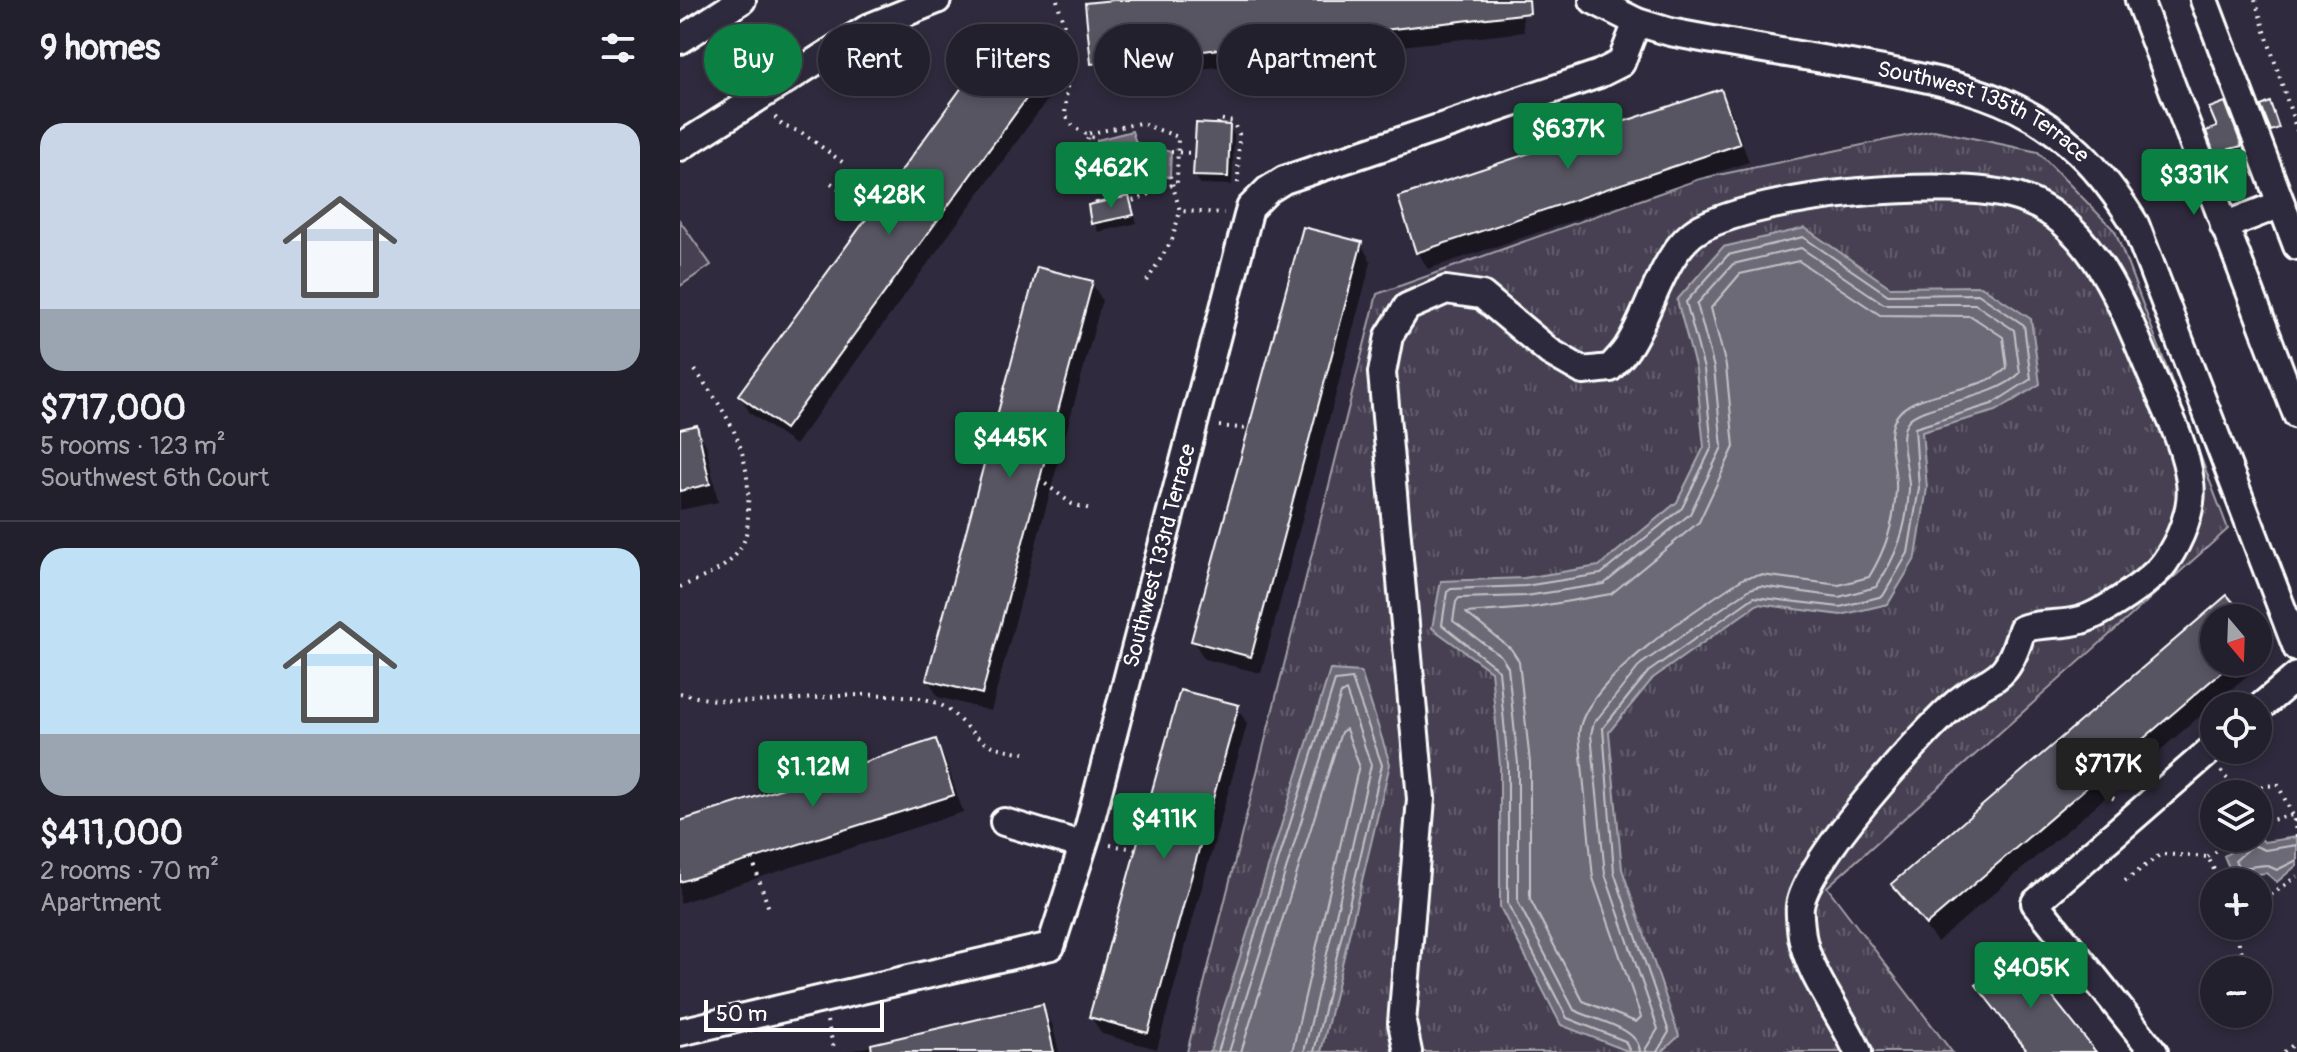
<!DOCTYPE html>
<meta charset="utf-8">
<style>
:root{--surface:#23202e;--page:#2f2d3a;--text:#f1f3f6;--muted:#a3a3aa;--line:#403e4a;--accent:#0b8043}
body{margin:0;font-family:Pangolin,sans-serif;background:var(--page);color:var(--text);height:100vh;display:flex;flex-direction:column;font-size:30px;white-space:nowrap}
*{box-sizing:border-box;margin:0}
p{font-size:26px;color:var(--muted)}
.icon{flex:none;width:44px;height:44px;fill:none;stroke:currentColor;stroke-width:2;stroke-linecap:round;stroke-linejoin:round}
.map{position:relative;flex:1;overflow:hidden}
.drawer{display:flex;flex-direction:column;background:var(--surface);width:680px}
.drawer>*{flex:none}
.top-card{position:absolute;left:24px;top:24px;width:760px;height:72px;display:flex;gap:16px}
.needle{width:52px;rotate:161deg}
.controls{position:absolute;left:1520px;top:604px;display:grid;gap:16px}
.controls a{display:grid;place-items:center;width:72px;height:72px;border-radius:50%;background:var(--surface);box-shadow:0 4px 12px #0003,0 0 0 2px var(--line);font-size:40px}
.scale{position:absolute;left:24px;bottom:20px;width:180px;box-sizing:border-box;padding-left:8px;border:4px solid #fff;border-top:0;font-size:22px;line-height:28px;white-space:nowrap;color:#fff;-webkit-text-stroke:6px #2f2a3d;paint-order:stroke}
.price{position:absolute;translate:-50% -68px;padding:0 18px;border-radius:8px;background:var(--accent);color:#fff;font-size:26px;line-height:52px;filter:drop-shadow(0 2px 4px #0008)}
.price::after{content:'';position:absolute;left:50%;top:48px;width:24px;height:18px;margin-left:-12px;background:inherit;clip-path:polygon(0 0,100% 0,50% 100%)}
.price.selected{background:#222;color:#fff}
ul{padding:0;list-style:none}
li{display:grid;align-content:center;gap:16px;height:424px;padding:0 40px}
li+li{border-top:2px solid var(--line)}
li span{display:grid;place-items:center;height:248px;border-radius:24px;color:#555}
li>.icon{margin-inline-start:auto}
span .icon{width:144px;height:144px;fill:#fffc;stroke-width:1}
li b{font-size:34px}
h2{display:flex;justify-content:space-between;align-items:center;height:96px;padding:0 40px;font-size:34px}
.pill{padding:0 28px;border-radius:36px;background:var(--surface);box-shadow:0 4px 12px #0003,0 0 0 2px var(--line);font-size:28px;line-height:72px}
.pill.selected{background:var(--accent);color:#fff}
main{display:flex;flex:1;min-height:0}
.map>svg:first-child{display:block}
.grass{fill:url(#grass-tufts);stroke:#a2a0a8;stroke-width:2}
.pitch{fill:#464152;stroke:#a2a0a8;stroke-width:2}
.water{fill:#6d6a77;stroke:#a7a6ad;stroke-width:2}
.shadow{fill:#0007}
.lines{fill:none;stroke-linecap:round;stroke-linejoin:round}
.shore{stroke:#c5c3c9;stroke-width:2}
.building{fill:#595564;stroke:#fff;stroke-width:2}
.minor-casing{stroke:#fff;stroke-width:32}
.path{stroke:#fff;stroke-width:4;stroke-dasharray:2 6;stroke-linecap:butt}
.minor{stroke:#2f2a3d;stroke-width:26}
.labels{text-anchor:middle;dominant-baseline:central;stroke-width:6;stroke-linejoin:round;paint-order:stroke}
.street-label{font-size:22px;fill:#fff;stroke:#2f2a3d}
</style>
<main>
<section class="drawer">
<h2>9 homes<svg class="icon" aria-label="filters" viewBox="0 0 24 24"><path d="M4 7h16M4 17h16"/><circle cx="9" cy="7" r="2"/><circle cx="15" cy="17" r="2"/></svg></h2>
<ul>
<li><span style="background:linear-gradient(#c9d6e8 75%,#9aa5b1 0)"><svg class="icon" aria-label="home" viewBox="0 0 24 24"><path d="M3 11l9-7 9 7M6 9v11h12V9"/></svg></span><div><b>$717,000</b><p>5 rooms · 123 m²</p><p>Southwest 6th Court</p></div></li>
<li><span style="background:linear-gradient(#bfe0f5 75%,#9aa5b1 0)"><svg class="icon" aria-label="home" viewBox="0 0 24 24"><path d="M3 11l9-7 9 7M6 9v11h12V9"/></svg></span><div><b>$411,000</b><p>2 rooms · 70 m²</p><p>Apartment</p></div></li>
</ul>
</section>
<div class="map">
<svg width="1617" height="1052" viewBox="0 0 1617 1052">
<defs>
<pattern id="grass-tufts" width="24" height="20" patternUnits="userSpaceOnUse" patternTransform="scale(2)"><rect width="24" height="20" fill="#464152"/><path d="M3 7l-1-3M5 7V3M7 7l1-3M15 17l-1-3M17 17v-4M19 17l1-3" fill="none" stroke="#625e6c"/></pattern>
</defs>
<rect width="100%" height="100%" fill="#2f2a3d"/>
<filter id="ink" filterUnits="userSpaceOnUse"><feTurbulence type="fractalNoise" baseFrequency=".0125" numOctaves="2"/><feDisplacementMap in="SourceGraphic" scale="16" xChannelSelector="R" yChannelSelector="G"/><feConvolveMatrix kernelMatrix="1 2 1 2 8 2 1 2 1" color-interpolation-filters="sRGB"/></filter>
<g filter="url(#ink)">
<polygon class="grass" points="1254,130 1358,152 1435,231 1548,529 1147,887 1272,1052 507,1052 697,294 1019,179"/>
<polygon class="pitch" points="0,221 31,265 0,286"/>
<g class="water">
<polygon points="452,131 456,143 491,152 490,176 451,185 446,174 418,164 417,140"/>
<polygon points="1125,228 1210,287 1301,286 1351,319 1360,384 1316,411 1242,432 1247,488 1236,557 1208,604 1161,615 1078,604 973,678 929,732 942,869 999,1036 982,1052 950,1052 881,1025 820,907 820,765 811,671 752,628 761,581 844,578 919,566 997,502 1024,447 1016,370 997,300 1043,247"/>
<polygon points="650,670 681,672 710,764 641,1052 530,1052"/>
<polygon points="1578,835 1584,842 1617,837 1617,865 1597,882 1586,873 1553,877 1544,856"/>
</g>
<g class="shadow">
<polygon points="451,0 841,0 844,32 423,80 413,63"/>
<polygon points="358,82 368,99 115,445 70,413 60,395"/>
<polygon points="1040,91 1050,109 1069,162 748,269 738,252"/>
<polygon points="1544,104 1565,155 1541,160 1536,152"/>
<polygon points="549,127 554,135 552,185 520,184 515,175"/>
<polygon points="448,198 457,223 418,232 410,206"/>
<polygon points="681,244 691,262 581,673 524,659 514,641"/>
<polygon points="412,283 422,300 311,711 258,697 248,679"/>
<polygon points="16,427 26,445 38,502 0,510 0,431"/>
<polygon points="1547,598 1565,618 1534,618 1534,662 1578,662 1578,634 1591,655 1257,942 1213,884"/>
<polygon points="557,707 567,724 477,1049 422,1034 411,1017"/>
<polygon points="255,741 265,759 283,812 0,903 0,823"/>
<polygon points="1298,986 1414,1052 1347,1052"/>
<polygon points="362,1006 372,1024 379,1052 166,1052"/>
</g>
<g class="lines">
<g class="shore">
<polygon points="446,142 454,150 481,158 481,169 457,175 449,167 427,158 426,146"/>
<path d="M1119,261L1200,315L1291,316L1323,337L1327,368C1299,394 1241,389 1220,412C1201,432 1218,466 1216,490C1214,523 1206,549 1189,577L1159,585L1081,575L1064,578C1022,605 902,682 899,734L913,878L961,1017L956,1022L903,1001L850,899V763L839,661L831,649L786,613L849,608L931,594L1019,522L1054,447L1046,366L1031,308L1060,274Z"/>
<polyline points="1617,845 1585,850 1573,845 1555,861 1560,868 1586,865 1597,870 1617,860"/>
<polyline points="538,1052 655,681 672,679 702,765 634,1052"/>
<polyline points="549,1052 661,694 666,691 691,765 624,1052"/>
<polyline points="561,1052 661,732 666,729 679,765 612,1052"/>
<polyline points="950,1052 945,1041 887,1018 828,904 828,765 819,670 762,625 767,592 771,589 845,586 921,574 1002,508 1032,447 1024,369 1006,302 1048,255 1123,237 1208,295 1298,294 1344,325 1351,379 1312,404 1235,428 1239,488 1228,553 1203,596 1160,607 1074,597 968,672 923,728 934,872 989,1032 977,1052"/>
<path d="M960,1052C959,1027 916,1021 894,1010L838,902V764L828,667L821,656L773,621L776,602L779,598L846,596L924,584L1010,514L1042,447L1034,368L1017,304L1053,264L1121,248L1204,304H1295L1334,330L1340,373C1313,401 1241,403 1228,421C1216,437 1230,470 1229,489C1227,527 1217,556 1196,587L1159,597L1080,586L1070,589L961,664L914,723L911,734L925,874L978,1029L965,1050L967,1052"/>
</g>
</g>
<g class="building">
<polygon points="434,0 849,0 850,13 411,64 405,3"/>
<polygon points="312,46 360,80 105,429 58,395"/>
<polygon points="1041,89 1060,144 736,253 718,197"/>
<polygon points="1545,102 1562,146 1534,153 1526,131 1537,127 1529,108"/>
<polygon points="1590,102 1599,128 1591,131 1581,106"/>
<polygon points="516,123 550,125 548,177 513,176"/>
<polygon points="449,196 454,215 411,224 408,205"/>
<polygon points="623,227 682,242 571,657 511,641"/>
<polygon points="357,267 413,281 302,694 246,680"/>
<polygon points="17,425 30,484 0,491 0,429"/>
<polygon points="1547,595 1567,618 1534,618 1534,662 1553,662 1246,925 1211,884"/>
<polygon points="500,690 559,705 468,1033 409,1017"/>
<polygon points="256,739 274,795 0,882 0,821"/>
<polygon points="1337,952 1416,1052 1348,1052 1296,985"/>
<polygon points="363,1004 374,1052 192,1052 191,1044"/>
</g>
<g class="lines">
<g class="minor-casing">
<g id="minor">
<path id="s1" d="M913,0L957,22L990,32C1052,44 1114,54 1176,65C1306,88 1382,105 1455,224L1617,648"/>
<polyline points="1459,0 1617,415"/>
<polyline points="1524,0 1617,246"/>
<polyline points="0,40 62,0"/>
<polyline points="0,147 190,27 257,0"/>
<polyline points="1544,226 1601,204"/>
<polyline points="1578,709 1617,676"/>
<polyline points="324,822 401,845"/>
<path id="s2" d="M0,1032L371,946L407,834L570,208L588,190L604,180L919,74L941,63L957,22"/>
<path d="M728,1052L722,1023L741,799L702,373L709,336L727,307L766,290L802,295L870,352L903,371L930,368C936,361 944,354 949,345C971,311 984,248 1021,228C1086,194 1267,177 1337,197C1415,220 1445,314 1474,380C1488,413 1506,447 1510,482C1514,508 1500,541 1485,562C1473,580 1422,614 1401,620C1382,626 1362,622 1342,629C1324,692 1311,671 1272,707C1237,739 1126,862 1120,906C1119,914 1121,927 1122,936C1129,976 1162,1015 1178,1052"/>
<polyline points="1474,1052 1355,903 1534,747"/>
</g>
</g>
<g class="path">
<polyline points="377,0 390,47 385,115 394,127 417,140"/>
<polyline points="1575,0 1617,131"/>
<polyline points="867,116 876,144"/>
<polyline points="95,117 103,126 121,132 165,164"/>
<polyline points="538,124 539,119 553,122 559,134 558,184"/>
<polyline points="491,152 514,153"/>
<polyline points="490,176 500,211 544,213"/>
<polyline points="151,183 192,212"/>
<polyline points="417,203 407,134 460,123 498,137 497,183 450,202"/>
<polyline points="467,281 492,240 500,211"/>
<polyline points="539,426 569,429"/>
<polyline points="359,479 392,504 410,509"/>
<path d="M0,587C21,578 44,571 58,552C67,540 68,526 68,511C71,449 50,418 15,370"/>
<path d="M0,693C76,715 154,687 232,697C275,702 274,721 303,741C315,749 331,750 344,753"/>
<polyline points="1541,771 1555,788 1598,785 1617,824"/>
<polyline points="1415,781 1436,801"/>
<polyline points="1578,823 1613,815 1617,837"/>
<polyline points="430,845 456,849"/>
<polyline points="1528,857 1556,838"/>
<polyline points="72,859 90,912"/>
<polyline points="1445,881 1481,854 1528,857 1540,882"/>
<polyline points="1578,905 1617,876"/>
<polyline points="1558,926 1559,944 1568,968 1565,970"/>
<polyline points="1533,993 1534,992"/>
<polyline points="147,1021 155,1052"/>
<polyline points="1604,1052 1617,1042"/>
</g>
<use href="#minor" class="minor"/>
</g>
</g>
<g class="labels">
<g class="street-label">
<text stroke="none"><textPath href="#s1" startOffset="410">Southwest 135th Terrace</textPath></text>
<text stroke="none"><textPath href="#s2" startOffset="786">Southwest 133rd Terrace</textPath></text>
</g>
</g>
</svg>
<div class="controls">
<a><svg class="needle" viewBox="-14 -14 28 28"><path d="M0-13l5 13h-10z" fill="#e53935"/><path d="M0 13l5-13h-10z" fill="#a3a3aa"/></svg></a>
<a><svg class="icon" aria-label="locate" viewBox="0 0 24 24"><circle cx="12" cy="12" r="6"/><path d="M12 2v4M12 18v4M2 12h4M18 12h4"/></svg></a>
<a><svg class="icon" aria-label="layers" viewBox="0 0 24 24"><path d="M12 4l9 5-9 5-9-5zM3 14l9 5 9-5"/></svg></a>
<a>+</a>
<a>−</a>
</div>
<div class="scale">50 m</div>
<b class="price" style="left:888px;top:171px">$637K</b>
<b class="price" style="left:431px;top:210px">$462K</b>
<b class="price" style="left:1514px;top:217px">$331K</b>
<b class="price" style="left:209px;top:237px">$428K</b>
<b class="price" style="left:330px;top:480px">$445K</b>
<b class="price selected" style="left:1428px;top:806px">$717K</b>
<b class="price" style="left:133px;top:809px">$1.12M</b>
<b class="price" style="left:484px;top:861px">$411K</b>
<b class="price" style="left:1351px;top:1010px">$405K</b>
<div class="top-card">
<a class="pill selected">Buy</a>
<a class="pill">Rent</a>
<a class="pill">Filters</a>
<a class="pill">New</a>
<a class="pill">Apartment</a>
</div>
</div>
</main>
